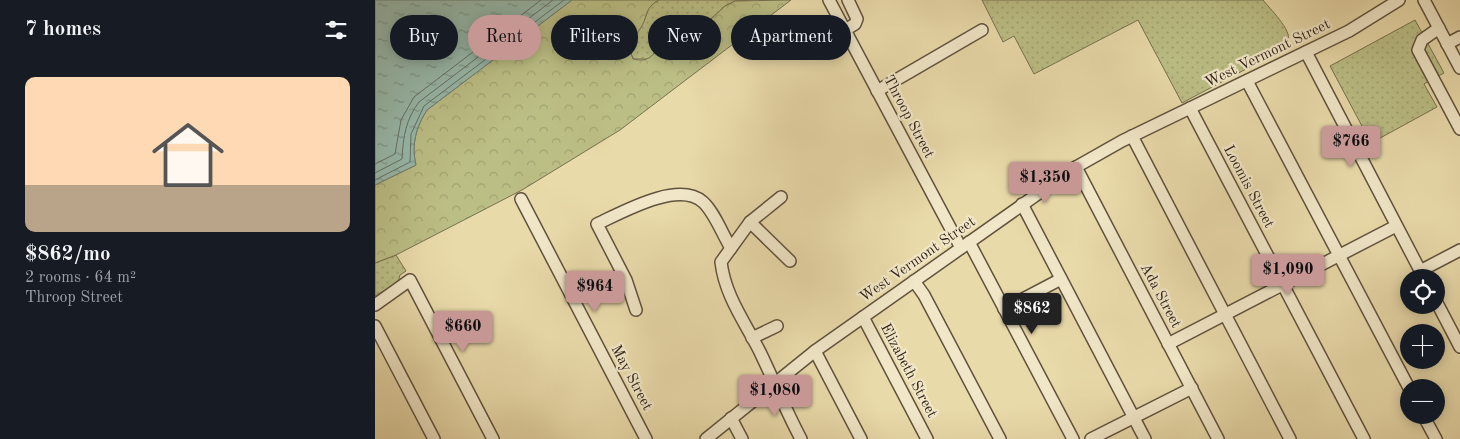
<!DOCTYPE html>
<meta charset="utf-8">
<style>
:root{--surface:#171b24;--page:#20242c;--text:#f1f3f6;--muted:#9ea1a6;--accent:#c59692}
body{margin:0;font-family:"Old Standard TT",serif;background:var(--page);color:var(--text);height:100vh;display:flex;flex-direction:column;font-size:19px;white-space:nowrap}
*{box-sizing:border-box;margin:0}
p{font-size:16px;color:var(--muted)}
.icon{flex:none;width:28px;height:28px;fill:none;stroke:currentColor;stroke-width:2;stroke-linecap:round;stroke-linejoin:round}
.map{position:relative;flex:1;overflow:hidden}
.panel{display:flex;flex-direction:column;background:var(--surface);width:375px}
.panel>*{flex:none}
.top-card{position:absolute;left:15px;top:15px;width:475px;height:45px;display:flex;gap:10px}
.buttons{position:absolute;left:1025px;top:269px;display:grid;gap:10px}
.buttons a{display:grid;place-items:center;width:45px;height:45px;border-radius:50%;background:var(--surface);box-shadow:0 2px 12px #0003;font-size:25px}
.price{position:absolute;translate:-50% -42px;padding:0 11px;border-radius:5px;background:var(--accent);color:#111;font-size:16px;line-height:32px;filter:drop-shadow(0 1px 2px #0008)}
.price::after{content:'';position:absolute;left:50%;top:30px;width:15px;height:11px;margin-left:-8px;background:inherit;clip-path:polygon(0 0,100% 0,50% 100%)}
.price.current{background:#222;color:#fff}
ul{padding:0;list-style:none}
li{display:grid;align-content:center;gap:10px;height:265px;padding:0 25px}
li span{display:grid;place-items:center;height:155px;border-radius:10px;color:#555}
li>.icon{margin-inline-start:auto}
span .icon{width:90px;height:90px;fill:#fffc;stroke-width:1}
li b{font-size:21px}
h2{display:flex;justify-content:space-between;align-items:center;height:60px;padding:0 25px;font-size:21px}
.chip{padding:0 18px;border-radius:22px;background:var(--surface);box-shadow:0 2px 12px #0003;font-size:18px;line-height:45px}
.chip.current{background:var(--accent);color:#111}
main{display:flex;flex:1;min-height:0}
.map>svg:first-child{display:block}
.green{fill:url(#green-dots);stroke:#767150}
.forest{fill:url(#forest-crowns);stroke:#767150}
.water{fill:url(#water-ripples);stroke:#6f7e72}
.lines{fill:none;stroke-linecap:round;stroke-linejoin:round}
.shore{stroke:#646f64;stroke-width:1}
.minor-casing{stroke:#60523e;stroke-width:14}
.minor{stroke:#f1e7c8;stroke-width:11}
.labels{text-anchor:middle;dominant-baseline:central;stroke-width:4.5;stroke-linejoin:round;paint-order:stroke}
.street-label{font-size:15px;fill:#32241a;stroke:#f1e7c8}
</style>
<main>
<section class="panel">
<h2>7 homes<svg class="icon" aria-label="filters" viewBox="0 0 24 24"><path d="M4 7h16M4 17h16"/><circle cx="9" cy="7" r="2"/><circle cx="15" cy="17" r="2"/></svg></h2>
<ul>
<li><span style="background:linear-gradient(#ffd9b3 70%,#b9a48a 0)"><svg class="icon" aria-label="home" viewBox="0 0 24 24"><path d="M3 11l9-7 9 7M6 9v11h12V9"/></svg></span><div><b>$862/mo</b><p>2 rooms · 64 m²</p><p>Throop Street</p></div></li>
</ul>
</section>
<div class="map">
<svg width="1085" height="439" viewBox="0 0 1085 439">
<defs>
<pattern id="green-dots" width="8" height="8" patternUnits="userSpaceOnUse" patternTransform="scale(1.25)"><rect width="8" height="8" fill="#bbbe85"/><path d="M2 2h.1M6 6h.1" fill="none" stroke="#a1a372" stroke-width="1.8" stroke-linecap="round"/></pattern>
<pattern id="forest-crowns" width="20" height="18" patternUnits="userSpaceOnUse" patternTransform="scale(1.25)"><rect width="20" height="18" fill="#bbbe85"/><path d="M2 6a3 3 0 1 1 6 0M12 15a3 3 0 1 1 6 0" fill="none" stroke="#a1a372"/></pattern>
<pattern id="water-ripples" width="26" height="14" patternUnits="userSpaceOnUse" patternTransform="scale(1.25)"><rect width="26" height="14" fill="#97baad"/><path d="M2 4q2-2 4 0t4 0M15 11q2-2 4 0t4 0" fill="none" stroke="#7c978c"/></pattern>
</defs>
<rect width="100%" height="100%" fill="#e9daaa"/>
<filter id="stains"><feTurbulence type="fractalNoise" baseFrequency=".004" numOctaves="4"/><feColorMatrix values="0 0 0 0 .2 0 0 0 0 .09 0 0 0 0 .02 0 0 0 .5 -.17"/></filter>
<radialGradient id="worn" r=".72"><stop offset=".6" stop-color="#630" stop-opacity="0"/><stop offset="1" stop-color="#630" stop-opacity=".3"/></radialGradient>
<g class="green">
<path d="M284,0H376L360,1L350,6L336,19V37L333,39C317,37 305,43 289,40L275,59H258L252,44L269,21L275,5Z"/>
<path d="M607,0H888C894,8 918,31 913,41C911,45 907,48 905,51L807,103L763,20L659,74L639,36L628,42Z"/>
<polygon points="1040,20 1069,73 1049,84 1062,107 996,143 955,66"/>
<polygon points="21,255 31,271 25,275 23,283 0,296 0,263"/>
</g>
<path class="forest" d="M197,0H284C268,9 274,16 265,29C261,35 256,37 253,44L258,59C270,62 280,58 282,45L289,40C305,43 318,37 333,39L336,37V19L350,6L360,1L416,0L245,130L147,190L21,255L0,263V185L41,165C36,145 41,127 52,110Z"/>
<path class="water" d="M0,0H197L52,110C41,127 36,145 41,165L0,185Z"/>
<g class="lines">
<g class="shore">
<polyline points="0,164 20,154 26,120 39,97 166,0"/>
<path d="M0,173L27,159C28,137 31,119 44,102L178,0"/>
<polyline points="0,180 35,162 36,134 49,106 189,0"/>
</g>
<g class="minor-casing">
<g id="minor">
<polyline points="454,0 586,248"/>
<polyline points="1049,0 1085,68"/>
<polyline points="1064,28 1047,40 1043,50 1085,129"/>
<polyline points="470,30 480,24 482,19 473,0"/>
<polyline points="1072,44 1085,37"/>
<polyline points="931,52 1049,278"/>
<polyline points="872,81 1034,388"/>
<polyline points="502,91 607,30"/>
<polyline points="815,108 989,439"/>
<polyline points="757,136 915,439"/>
<polyline points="701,167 843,439"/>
<path d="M406,197L375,222L346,262C350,296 370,322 385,352C399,381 411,411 426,439"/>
<polyline points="146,199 271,439"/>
<polyline points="647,204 770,439"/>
<polyline points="375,222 415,261"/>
<polyline points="594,242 698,439"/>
<polyline points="1045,271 1085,250"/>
<polyline points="539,281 549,295 625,439"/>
<polyline points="1061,301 1085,347"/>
<polyline points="0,305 35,280 118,439"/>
<polyline points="629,309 686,279"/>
<path d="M261,310L251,280L222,224C246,213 303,180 328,202C340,213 347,234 356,248"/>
<polyline points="488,317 552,439"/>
<polyline points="0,326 59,439"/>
<polyline points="377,338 402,326"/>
<polyline points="793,344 1021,226"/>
<polyline points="440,351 486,439"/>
<polyline points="1048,415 1061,439"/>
<polyline points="356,418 367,439"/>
<polyline points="331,439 440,351 701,167 747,141 974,31 1024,0"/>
<polyline points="716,439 817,388"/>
</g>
</g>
<use href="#minor" class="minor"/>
</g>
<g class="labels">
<g class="street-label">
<text transform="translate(893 54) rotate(-26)">West Vermont Street</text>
<text transform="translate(533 117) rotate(62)">Throop Street</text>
<text transform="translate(873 187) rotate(62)">Loomis Street</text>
<text transform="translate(543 260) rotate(-35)">West Vermont Street</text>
<text transform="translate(785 296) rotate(62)">Ada Street</text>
<text transform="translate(533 371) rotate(62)">Elizabeth Street</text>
<text transform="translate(256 378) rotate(62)">May Street</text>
</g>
</g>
<rect width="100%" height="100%" filter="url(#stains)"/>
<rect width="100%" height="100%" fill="url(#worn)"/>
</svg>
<div class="buttons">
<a><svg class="icon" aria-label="locate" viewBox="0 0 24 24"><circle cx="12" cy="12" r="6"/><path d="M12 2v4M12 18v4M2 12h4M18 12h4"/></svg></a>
<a>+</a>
<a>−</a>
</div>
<b class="price" style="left:976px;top:168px">$766</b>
<b class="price" style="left:670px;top:204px">$1,350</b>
<b class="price" style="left:913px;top:296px">$1,090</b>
<b class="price" style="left:220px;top:313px">$964</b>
<b class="price current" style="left:657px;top:335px">$862</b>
<b class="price" style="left:88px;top:353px">$660</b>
<b class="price" style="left:400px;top:417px">$1,080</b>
<div class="top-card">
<a class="chip">Buy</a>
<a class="chip current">Rent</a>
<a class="chip">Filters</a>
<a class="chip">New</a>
<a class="chip">Apartment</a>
</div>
</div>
</main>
